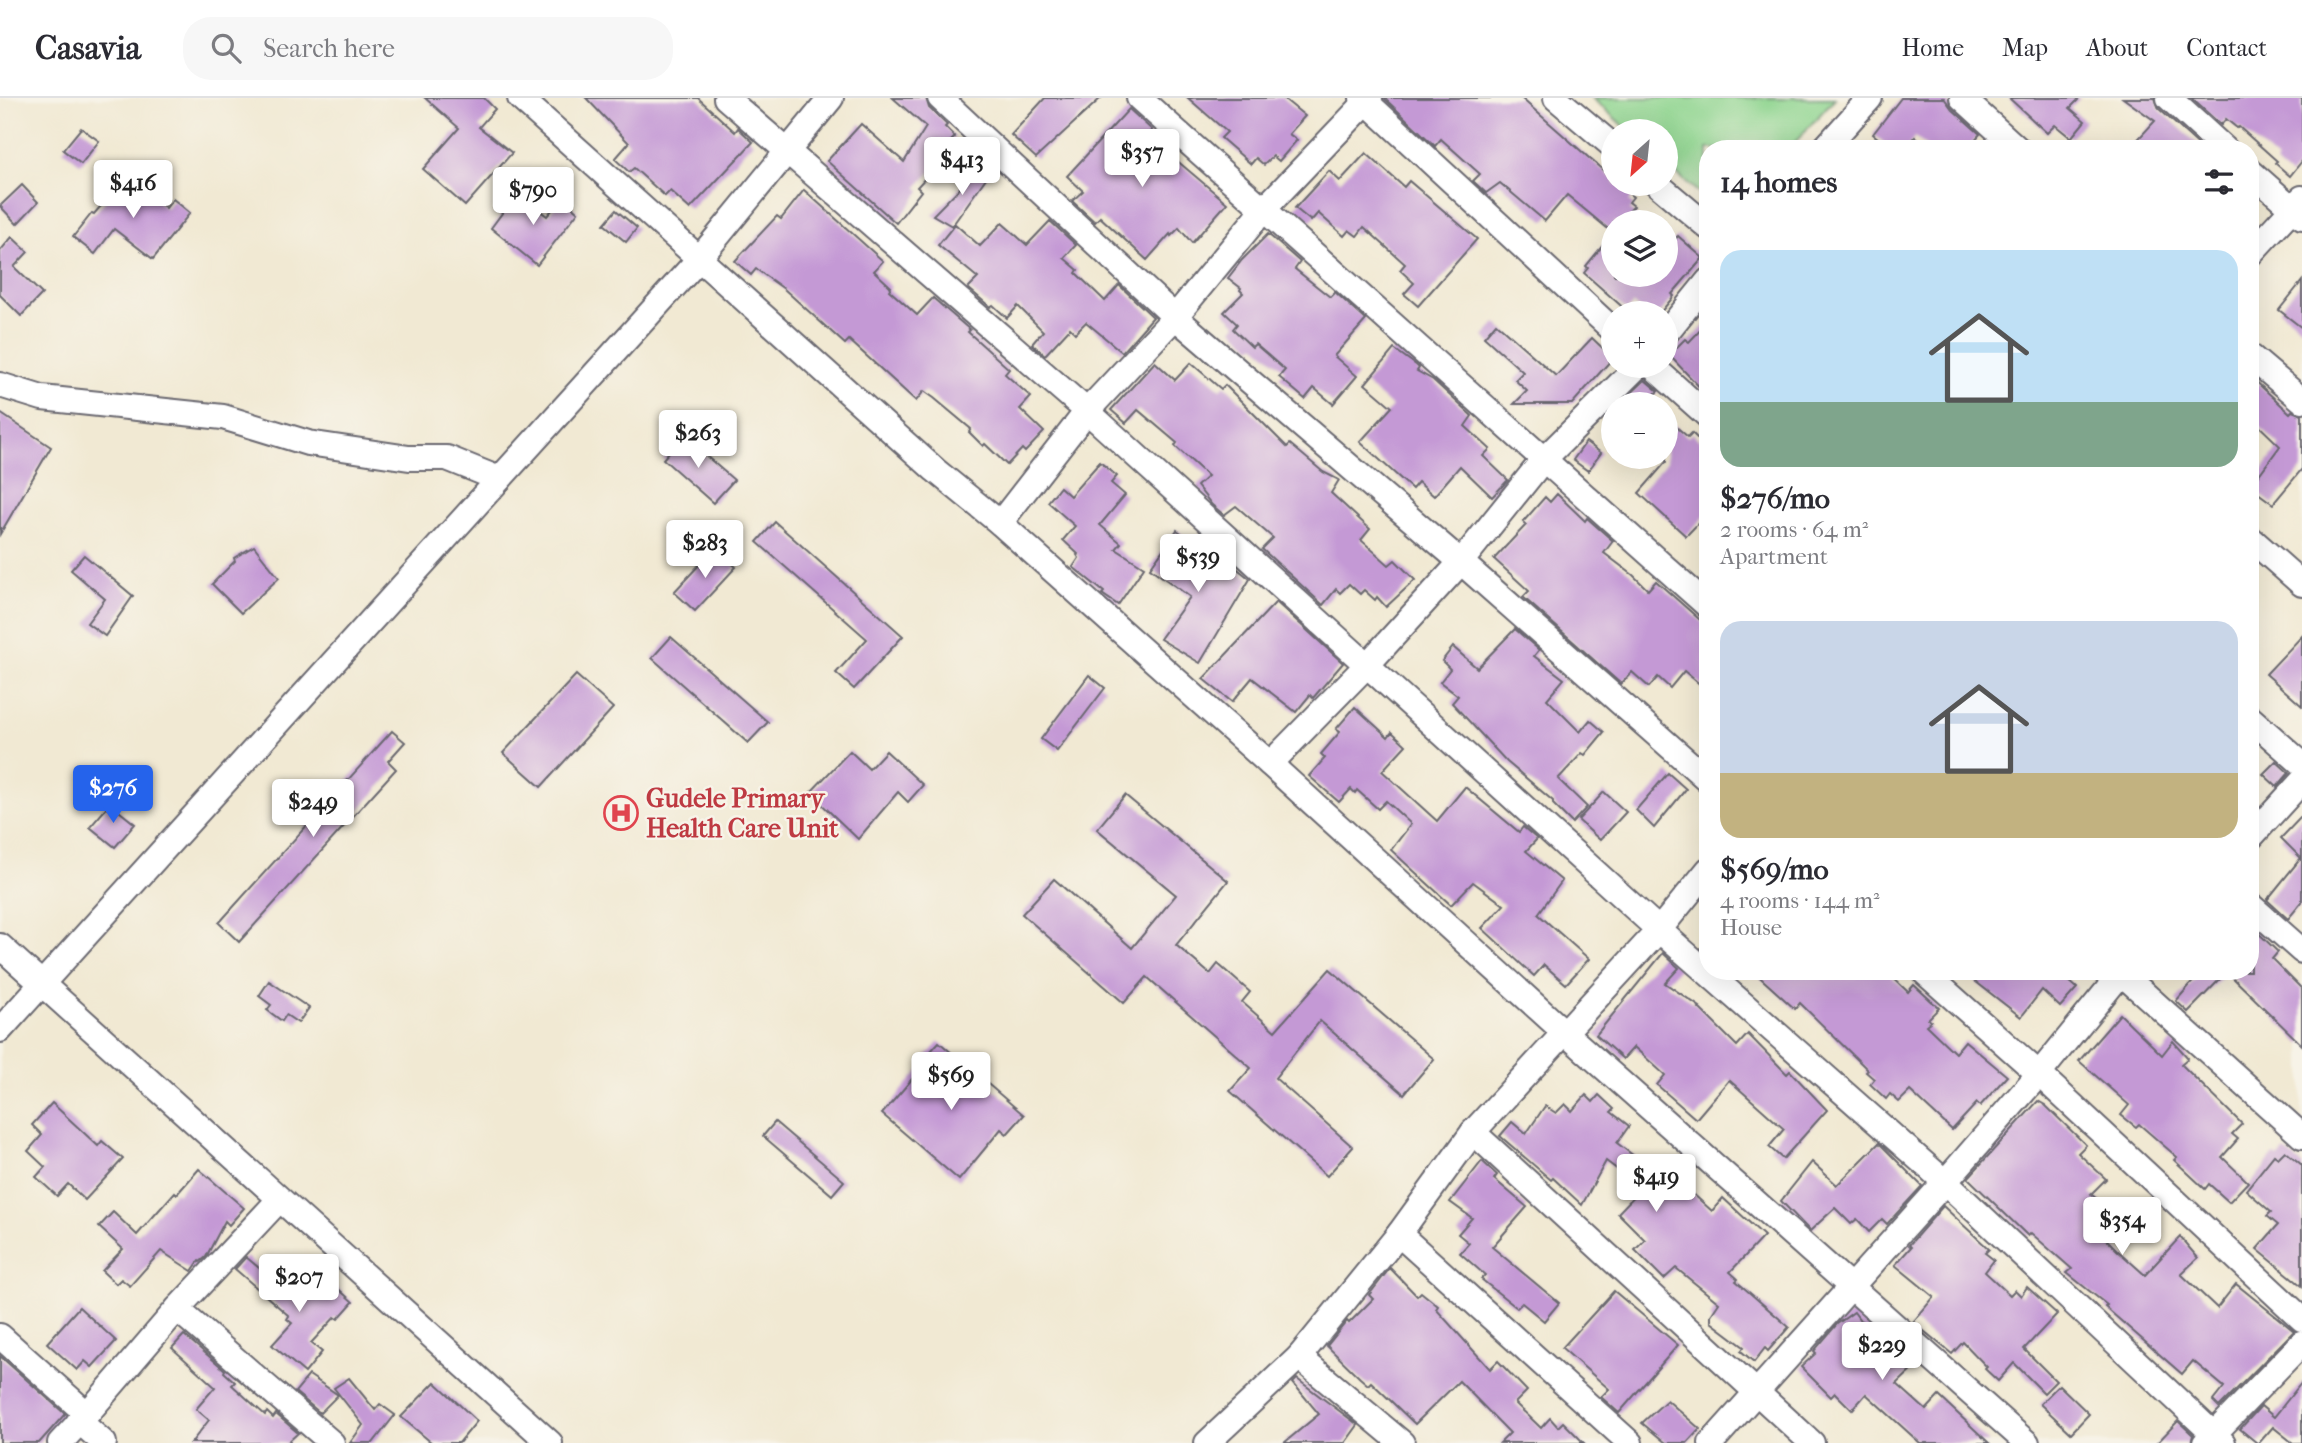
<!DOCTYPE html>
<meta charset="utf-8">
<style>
:root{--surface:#fff;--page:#f7f7f7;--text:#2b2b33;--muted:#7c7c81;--line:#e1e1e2;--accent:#2563eb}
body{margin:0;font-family:"IM FELL French Canon",serif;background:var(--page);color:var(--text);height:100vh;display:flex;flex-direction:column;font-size:26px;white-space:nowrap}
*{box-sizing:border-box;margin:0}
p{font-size:23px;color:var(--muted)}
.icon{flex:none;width:38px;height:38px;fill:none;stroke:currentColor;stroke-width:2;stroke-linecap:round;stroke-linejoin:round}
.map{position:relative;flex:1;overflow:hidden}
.sheet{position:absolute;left:1699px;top:42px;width:560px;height:840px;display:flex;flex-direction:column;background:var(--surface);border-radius:28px;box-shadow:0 7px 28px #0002}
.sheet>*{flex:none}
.needle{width:46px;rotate:207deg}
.controls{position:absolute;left:1601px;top:21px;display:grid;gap:14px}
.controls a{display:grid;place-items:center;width:77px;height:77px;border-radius:50%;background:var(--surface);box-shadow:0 7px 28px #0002;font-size:35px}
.price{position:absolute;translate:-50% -60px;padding:0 16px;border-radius:7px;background:#fff;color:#222;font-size:23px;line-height:46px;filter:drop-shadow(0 2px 4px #0008)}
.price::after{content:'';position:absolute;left:50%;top:42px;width:21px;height:16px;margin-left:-10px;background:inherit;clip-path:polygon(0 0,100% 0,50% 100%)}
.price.on{background:var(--accent);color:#fff}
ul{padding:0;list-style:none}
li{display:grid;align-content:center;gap:14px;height:371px;padding:0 21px}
li span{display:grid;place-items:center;height:217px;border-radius:21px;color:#555}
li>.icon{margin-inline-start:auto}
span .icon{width:126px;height:126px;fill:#fffc;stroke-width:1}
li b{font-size:30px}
h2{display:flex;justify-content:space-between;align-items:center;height:84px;padding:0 21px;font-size:30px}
header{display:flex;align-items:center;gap:42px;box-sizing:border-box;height:98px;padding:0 35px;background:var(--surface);border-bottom:2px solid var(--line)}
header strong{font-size:33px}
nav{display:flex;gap:38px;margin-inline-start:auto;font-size:24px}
.search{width:490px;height:63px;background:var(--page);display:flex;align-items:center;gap:18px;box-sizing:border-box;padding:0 24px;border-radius:28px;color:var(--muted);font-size:26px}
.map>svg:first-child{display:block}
.green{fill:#8dd48e;stroke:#587b64;stroke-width:2}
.building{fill:#c499d5}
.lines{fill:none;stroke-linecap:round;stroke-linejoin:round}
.minor-casing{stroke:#6a6870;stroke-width:28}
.minor{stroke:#fff;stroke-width:24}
.labels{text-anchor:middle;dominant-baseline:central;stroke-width:5;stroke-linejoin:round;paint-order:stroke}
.health-label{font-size:26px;font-weight:bold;fill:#be3a42;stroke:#f7f3e8;text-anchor:start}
</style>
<header>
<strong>Casavia</strong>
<div class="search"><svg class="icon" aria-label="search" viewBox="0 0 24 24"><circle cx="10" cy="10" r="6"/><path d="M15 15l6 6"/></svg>Search here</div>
<nav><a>Home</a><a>Map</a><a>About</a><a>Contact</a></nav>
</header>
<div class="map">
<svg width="2302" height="1345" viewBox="0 0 2302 1345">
<rect width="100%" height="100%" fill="#f7f3e8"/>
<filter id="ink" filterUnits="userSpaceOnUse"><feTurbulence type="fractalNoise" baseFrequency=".0143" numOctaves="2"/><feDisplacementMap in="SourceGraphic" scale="14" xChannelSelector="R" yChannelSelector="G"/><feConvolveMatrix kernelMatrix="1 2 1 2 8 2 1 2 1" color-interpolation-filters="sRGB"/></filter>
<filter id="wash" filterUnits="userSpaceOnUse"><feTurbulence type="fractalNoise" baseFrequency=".00686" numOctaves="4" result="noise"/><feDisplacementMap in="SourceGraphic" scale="28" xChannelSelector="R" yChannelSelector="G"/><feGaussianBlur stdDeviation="1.57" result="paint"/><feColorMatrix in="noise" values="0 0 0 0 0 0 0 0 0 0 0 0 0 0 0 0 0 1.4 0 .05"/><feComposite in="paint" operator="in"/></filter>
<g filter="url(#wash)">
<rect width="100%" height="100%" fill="#f1e9d3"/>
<polygon class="green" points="1592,0 1835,0 1789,51 1708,51 1708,103 1666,66 1666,33 1629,33"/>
<g id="blocks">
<g class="building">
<polygon points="425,0 484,0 495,11 479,29 512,55 465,108 423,71 459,30"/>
<polygon points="586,0 698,0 735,34 738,30 753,44 690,111 670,93 665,98 634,70 629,74 615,61 629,45"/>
<polygon points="893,0 926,0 929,10 947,27 945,29 955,39 936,58 941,63 917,89 921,93 896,125 827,63 861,26 904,64 926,29"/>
<polygon points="1045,0 1101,0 1036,60 1011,37"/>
<polygon points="1188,0 1283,0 1305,18 1289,36 1297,42 1279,63 1273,58 1264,67 1256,60 1251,66 1221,40 1227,34"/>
<polygon points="1384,0 1521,0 1614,82 1614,86 1618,86 1633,99 1629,104 1634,108 1630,112 1643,124 1614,124 1614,177 1666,177 1666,151 1678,138 1703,160 1672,196 1674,198 1660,215 1645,215 1633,206 1627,213 1584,175 1588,170 1586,168 1613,135 1567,97 1545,123 1500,85 1486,95 1473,83 1480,76 1441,41 1435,48"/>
<polygon points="1901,0 1944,0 1952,11 1980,36 1967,51 1929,51 1915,39 1906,51 1891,51 1873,36"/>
<polygon points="2009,0 2080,0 2070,10 2085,23 2071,40 2055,27 2047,35"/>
<polygon points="2123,0 2155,0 2159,11 2202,50 2129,51 2155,23"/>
<polygon points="2191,0 2302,0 2302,63 2290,78 2275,65 2277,63 2239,29 2237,30 2226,21 2221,27"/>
<polygon points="1129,11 1152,32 1148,37 1162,50 1227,105 1192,145 1179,130 1171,138 1170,136 1147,162 1100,119 1095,124 1072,103 1083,93 1067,78"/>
<polygon points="81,30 99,43 81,66 63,52"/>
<polygon points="1366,55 1404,89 1409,83 1477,141 1418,208 1404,196 1414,185 1400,172 1405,166 1364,129 1357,138 1349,132 1344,138 1318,115 1311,123 1295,110 1329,73 1340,83"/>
<polygon points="983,66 991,73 952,128 933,117"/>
<polygon points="127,78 166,110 173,101 190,115 153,161 114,131 95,156 73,139 92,115 94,116"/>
<polygon points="22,87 38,104 17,126 0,108"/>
<polygon points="804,92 883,163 874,173 891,189 889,192 917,217 933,200 970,232 968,234 1009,271 1005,276 1031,299 1020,311 1044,334 1025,354 1022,351 1007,367 985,346 983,348 969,334 971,331 934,300 924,293 916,303 849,242 845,246 784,191 756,171 751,177 735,163 777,118 781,121"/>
<polygon points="517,95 547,118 562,100 578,114 537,167 491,130"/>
<polygon points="616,112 637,130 626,144 604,126"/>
<polygon points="1050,123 1076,147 1064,160 1078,172 1076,175 1105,203 1119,187 1153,219 1122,254 1086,224 1075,235 1070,230 1045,257 1032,246 1043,233 1018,208 1007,220 993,207 990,209 968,190 978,180 938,147 955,126 980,148 1002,125 1027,147"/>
<polygon points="1268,136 1300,164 1295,171 1330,199 1335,194 1366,222 1334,258 1357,278 1333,306 1314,290 1305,301 1279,279 1285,272 1255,246 1252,249 1233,231 1237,226 1224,214 1243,195 1240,192 1241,190 1228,180 1242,162"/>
<polygon points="12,139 28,154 14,169 42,196 21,218 0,197 0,153"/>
<polygon points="2302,183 2302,230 2279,212"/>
<polygon points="1708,224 1708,298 1669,257 1685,241 1689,244"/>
<polygon points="1496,225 1556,278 1592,240 1613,260 1572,306 1514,306 1527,293 1515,282 1523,274 1484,239"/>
<polygon points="1394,251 1416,267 1419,270 1417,273 1433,282 1472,318 1465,328 1490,351 1483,358 1508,382 1492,399 1460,368 1434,398 1418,384 1412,391 1360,344 1392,309 1365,286"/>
<polygon points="1155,264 1175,282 1191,265 1221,291 1225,287 1287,349 1290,346 1323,374 1339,382 1331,395 1370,431 1361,442 1389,467 1395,462 1415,482 1386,509 1377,499 1375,502 1364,492 1360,496 1349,486 1340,495 1336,491 1323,507 1262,451 1273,440 1236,408 1224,417 1212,407 1197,388 1208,378 1175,348 1177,345 1138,312 1126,325 1111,312"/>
<polygon points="2250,278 2290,315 2292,313 2302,317 2302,371 2273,406 2250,389 2280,348 2250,319"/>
<polygon points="1645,282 1658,293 1645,306 1620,306"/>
<polygon points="0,315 51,349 0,436"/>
<polygon points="1666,320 1688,339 1692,335 1708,351 1708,415 1686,438 1639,395 1666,364"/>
<polygon points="683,338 734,382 713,405 663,361"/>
<polygon points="1586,344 1601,355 1588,373 1573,362"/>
<polygon points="1100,364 1117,378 1111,385 1125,397 1100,427 1121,445 1116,451 1144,469 1118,507 1102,496 1104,494 1073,469 1079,460 1077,457 1078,456 1063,442 1075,428 1048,404 1060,389 1070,398"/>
<polygon points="1557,396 1585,423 1587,420 1613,443 1604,455 1633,477 1648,492 1656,483 1708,529 1708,593 1684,573 1670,590 1658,579 1649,589 1632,574 1621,586 1523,499 1529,493 1494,461 1526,427 1523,424 1545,399 1550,404"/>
<polygon points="775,424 903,538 854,591 836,575 867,541 757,444"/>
<polygon points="1177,432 1215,460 1219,456 1250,481 1200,565 1160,541 1190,499 1150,470"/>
<polygon points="254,448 279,480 241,515 212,486 235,463 234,460"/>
<polygon points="715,450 736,469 695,513 674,494"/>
<polygon points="84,457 133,498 105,538 87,525 105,501 71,472"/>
<polygon points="1276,504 1343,565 1313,600 1310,597 1296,614 1252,580 1232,604 1203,581"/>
<polygon points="1515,531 1539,552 1534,558 1564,581 1547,601 1580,634 1590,622 1604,634 1585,657 1582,655 1558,681 1587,709 1572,725 1553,706 1553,703 1507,664 1452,605 1458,598 1440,584 1450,571 1442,563 1453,549 1477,570"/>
<polygon points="2302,538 2302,608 2266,576"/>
<polygon points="671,539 768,624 748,645 652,560"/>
<polygon points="576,577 613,610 541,689 503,655"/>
<polygon points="1089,577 1105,590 1057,653 1041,641"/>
<polygon points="1355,609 1388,639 1392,634 1406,647 1382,673 1437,723 1465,689 1519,734 1523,729 1537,741 1526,753 1562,783 1538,816 1589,861 1566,886 1544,867 1534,878 1482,830 1504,807 1473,784 1451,807 1391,752 1411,726 1386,703 1378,711 1357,692 1355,695 1351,691 1339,704 1309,678 1325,660 1321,656 1340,634 1336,631"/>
<polygon points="392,633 405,644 388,663 396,671 239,844 219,825"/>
<polygon points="850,653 869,671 886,653 923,687 908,704 898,694 858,741 810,695"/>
<polygon points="2276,663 2289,675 2277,689 2263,676"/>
<polygon points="1668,675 1686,691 1654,730 1636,712"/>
<polygon points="1604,694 1626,714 1600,742 1578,722"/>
<polygon points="1125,697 1228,783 1176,847 1210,876 1218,866 1250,894 1242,904 1275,933 1330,871 1434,961 1404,996 1320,923 1275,980 1353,1049 1327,1078 1230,993 1251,970 1147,879 1124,905 1022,816 1054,781 1132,850 1176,797 1097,731"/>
<polygon points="110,706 135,726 115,749 90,729"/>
<polygon points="2302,718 2302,804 2288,821 2267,802 2301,760 2281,740"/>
<polygon points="2250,827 2278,854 2272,861 2302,891 2302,947 2227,874 2188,914 2176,903 2202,873 2250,873"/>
<polygon points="1663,855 1679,870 1665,885 1700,909 1699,910 1737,948 1748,936 1787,976 1790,973 1827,1012 1783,1061 1769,1049 1784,1031 1729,982 1696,1021 1657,987 1665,977 1634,949 1623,961 1596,937"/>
<polygon points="1753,873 1886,873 1908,894 1914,887 1939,910 1928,921 1931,923 1926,927 1955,955 1965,943 2007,978 1980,1008 1977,1005 1952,1032 1910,993 1899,1004 1890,996 1886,1001 1870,986 1874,981 1866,974 1868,972 1800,905 1795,911"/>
<polygon points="1962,873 2058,873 2077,890 2060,909 2042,892 2021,919"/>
<polygon points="269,883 309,910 298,925 286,917 282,923 267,912 271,907 259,898"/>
<polygon points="2120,916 2162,957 2173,943 2188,960 2181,966 2242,1026 2232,1036 2238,1041 2222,1059 2248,1084 2229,1104 2209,1086 2205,1091 2174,1062 2177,1059 2139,1026 2136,1029 2121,1017 2129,1007 2079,963"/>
<polygon points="939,944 1024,1017 1007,1036 1001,1031 959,1082 882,1016 925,966 922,963"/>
<polygon points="1586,997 1593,1004 1599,997 1614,1011 1611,1014 1629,1028 1617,1045 1655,1074 1657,1071 1678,1089 1681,1085 1712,1113 1723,1100 1764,1138 1730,1174 1738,1181 1736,1183 1789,1229 1768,1253 1765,1250 1754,1264 1741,1253 1744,1249 1711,1224 1711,1217 1719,1205 1676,1170 1664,1181 1635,1152 1645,1142 1618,1115 1642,1090 1606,1063 1582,1107 1553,1080 1551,1082 1500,1038 1512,1024 1526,1036 1545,1008 1556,1015 1565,1006 1572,1013"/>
<polygon points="2038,1003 2045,1007 2086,1047 2078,1055 2106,1081 2091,1096 2120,1121 2104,1139 2117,1152 2145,1177 2180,1139 2198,1160 2181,1176 2217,1210 2236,1186 2294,1233 2219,1309 2213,1303 2224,1289 2193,1263 2182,1276 2105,1209 2107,1207 2067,1175 2072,1171 2031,1135 2028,1138 1968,1080"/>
<polygon points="52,1005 98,1048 102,1043 123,1061 85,1102 68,1086 57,1098 36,1079 45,1069 28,1053 42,1037 32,1027"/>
<polygon points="775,1024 844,1083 832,1097 763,1038"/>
<polygon points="1879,1045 1922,1088 1887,1126 1882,1121 1869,1134 1857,1121 1851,1126 1835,1110 1810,1133 1781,1103 1812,1064 1837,1087"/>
<polygon points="2285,1053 2302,1067 2302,1188 2257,1151 2278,1127 2267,1118 2271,1114 2246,1092 2274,1057 2278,1060"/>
<polygon points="1482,1063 1497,1077 1494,1081 1527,1109 1492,1149 1559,1205 1544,1223 1522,1205 1517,1210 1481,1181 1485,1177 1460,1155 1469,1145 1458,1136 1472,1120 1450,1104"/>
<polygon points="199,1071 244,1110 229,1127 225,1123 206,1159 200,1164 199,1163 192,1173 161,1153 130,1188 121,1181 116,1186 102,1173 123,1151 99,1129 113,1114 137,1137 175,1094 177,1096"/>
<polygon points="1943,1108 1989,1151 1985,1155 1994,1162 1985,1174 2010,1197 2015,1192 2021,1198 2027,1189 2057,1216 2024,1251 2056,1283 2044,1295 2014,1265 1998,1283 1985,1271 1987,1269 1963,1244 1952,1256 1913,1224 1934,1199 1895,1167 1911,1149 1909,1147"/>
<polygon points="246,1159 302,1206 325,1179 353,1204 338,1221 335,1219 311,1245 322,1254 305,1275 272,1247 292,1225 287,1221 289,1218 235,1171"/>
<polygon points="1390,1170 1417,1198 1421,1194 1438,1208 1436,1211 1490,1271 1498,1263 1527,1293 1515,1305 1541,1330 1550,1320 1558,1329 1563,1324 1584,1345 1500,1345 1510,1335 1459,1283 1415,1326 1371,1284 1368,1287 1360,1280 1327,1248 1347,1223 1349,1225 1373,1201 1369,1197"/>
<polygon points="1614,1193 1678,1247 1619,1315 1601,1299 1609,1291 1562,1250"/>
<polygon points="79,1209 116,1243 92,1269 85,1263 77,1272 47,1245"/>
<polygon points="1854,1214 1862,1225 1863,1223 1873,1232 1875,1230 1917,1267 1897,1286 1926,1312 1939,1298 1989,1345 1920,1345 1866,1296 1852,1312 1835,1295 1831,1299 1801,1269 1816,1255 1814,1253 1837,1226"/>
<polygon points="184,1237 225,1272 224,1274 235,1284 232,1287 265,1317 267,1314 273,1320 276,1316 298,1335 287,1345 191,1345 209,1322 196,1311 215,1289 172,1250"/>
<polygon points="0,1258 65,1316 39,1345 0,1345"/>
<polygon points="309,1277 338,1297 320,1315 295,1294"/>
<polygon points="349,1280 375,1312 380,1306 395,1317 373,1345 350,1345 363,1327 334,1290"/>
<polygon points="1297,1281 1358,1327 1345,1345 1284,1345 1319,1316 1293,1285"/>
<polygon points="435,1284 477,1323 459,1345 432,1345 401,1319"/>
<polygon points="2302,1284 2302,1345 2293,1345 2273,1329 2259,1345 2257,1345 2240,1331 2261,1308 2274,1319"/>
<polygon points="2059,1287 2089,1316 2071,1335 2040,1306"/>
<polygon points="1667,1302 1700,1331 1687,1345 1666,1345 1642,1325"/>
<polygon points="2178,1323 2193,1337 2191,1345 2157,1345"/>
</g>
</g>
</g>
<g filter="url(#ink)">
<use href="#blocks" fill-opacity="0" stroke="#6a6870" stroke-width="2"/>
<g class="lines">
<g class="minor-casing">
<g id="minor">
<polyline points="520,0 935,372 1000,425 1270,666 1563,933 2027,1345"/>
<polyline points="726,0 1087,313 1659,832 1945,1084 2223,1345"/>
<polyline points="940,0 1175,219 1461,464 1708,682"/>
<polyline points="1139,0 1708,508"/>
<polyline points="1362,0 1614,233"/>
<polyline points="1556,0 1614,49"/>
<polyline points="1962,0 2018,51"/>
<polyline points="2169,0 2225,51"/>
<polyline points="1824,51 1870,0"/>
<polyline points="2250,73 2302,119"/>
<polyline points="1657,86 1708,129"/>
<polyline points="2250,156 2302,100"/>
<polyline points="1666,235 1708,183"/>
<polyline points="2250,258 2302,302"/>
<polyline points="1652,268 1708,318"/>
<polyline points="0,287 42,300 223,319 308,345 409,360 447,360 499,381"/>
<polyline points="1000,425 1087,313 1175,219 1264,111 1370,0"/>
<polyline points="2250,440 2302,486"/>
<polyline points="2250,620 2302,666"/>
<polyline points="1270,666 1368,566 1461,464 1543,362 1638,268"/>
<polyline points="2250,740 2302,683"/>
<polyline points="2250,807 2302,853"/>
<polyline points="0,848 550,1345"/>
<polyline points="1923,873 2039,976 2302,1221"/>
<polyline points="2119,873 2302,1038"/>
<polyline points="0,932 699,161 831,0"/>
<polyline points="1473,1034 1812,1345"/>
<polyline points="1399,1136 1630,1345"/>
<polyline points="177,1211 332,1345"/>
<polyline points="0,1238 87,1316 60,1345"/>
<polyline points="1299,1259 1402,1345"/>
<polyline points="87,1316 177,1211 279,1102"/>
<polyline points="79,1323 104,1345"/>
<polyline points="1207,1345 1299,1259 1399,1136 1473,1034 1659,832 1708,772"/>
<polyline points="1711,1345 1945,1084 2039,976 2123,873"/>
<polyline points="2205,1345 2302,1245"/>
</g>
</g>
<use href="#minor" class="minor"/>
</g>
</g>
<defs>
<g id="hospital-ring" transform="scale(1.75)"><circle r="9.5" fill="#f7f3e8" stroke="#e0444e" stroke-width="1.5"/><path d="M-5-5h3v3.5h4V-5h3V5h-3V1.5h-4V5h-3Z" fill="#e0444e"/></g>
</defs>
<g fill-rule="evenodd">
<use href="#hospital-ring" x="621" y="715"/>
</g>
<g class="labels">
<g class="health-label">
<text x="646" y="700">Gudele Primary<tspan x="646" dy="30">Health Care Unit</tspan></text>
</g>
</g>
</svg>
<div class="controls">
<a><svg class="needle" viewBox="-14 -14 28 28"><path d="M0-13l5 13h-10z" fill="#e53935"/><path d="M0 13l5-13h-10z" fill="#7c7c81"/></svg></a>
<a><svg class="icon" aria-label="layers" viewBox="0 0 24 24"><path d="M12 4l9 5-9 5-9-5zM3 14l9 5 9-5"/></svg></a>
<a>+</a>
<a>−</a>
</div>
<b class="price" style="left:1142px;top:91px">$357</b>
<b class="price" style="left:962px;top:99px">$413</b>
<b class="price" style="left:133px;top:122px">$416</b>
<b class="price" style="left:533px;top:129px">$790</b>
<b class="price" style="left:698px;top:372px">$263</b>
<b class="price" style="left:705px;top:482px">$283</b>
<b class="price" style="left:1198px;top:496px">$539</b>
<b class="price on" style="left:113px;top:727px">$276</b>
<b class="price" style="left:313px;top:741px">$249</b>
<b class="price" style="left:951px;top:1014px">$569</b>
<b class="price" style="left:1656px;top:1116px">$419</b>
<b class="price" style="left:2122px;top:1159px">$354</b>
<b class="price" style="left:299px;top:1216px">$207</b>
<b class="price" style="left:1882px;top:1284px">$229</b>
<section class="sheet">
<h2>14 homes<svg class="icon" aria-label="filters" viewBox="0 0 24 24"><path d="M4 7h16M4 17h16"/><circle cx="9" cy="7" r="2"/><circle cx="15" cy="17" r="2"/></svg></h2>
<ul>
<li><span style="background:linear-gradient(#bfe0f5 70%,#7fa58c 0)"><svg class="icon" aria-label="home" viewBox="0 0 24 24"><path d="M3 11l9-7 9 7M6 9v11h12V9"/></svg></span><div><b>$276/mo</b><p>2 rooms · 64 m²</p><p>Apartment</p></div></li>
<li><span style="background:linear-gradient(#c9d6e8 70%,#c2b280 0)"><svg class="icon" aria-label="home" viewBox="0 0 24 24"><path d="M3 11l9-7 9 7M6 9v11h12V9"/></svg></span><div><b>$569/mo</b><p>4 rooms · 144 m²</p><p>House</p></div></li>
</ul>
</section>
</div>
